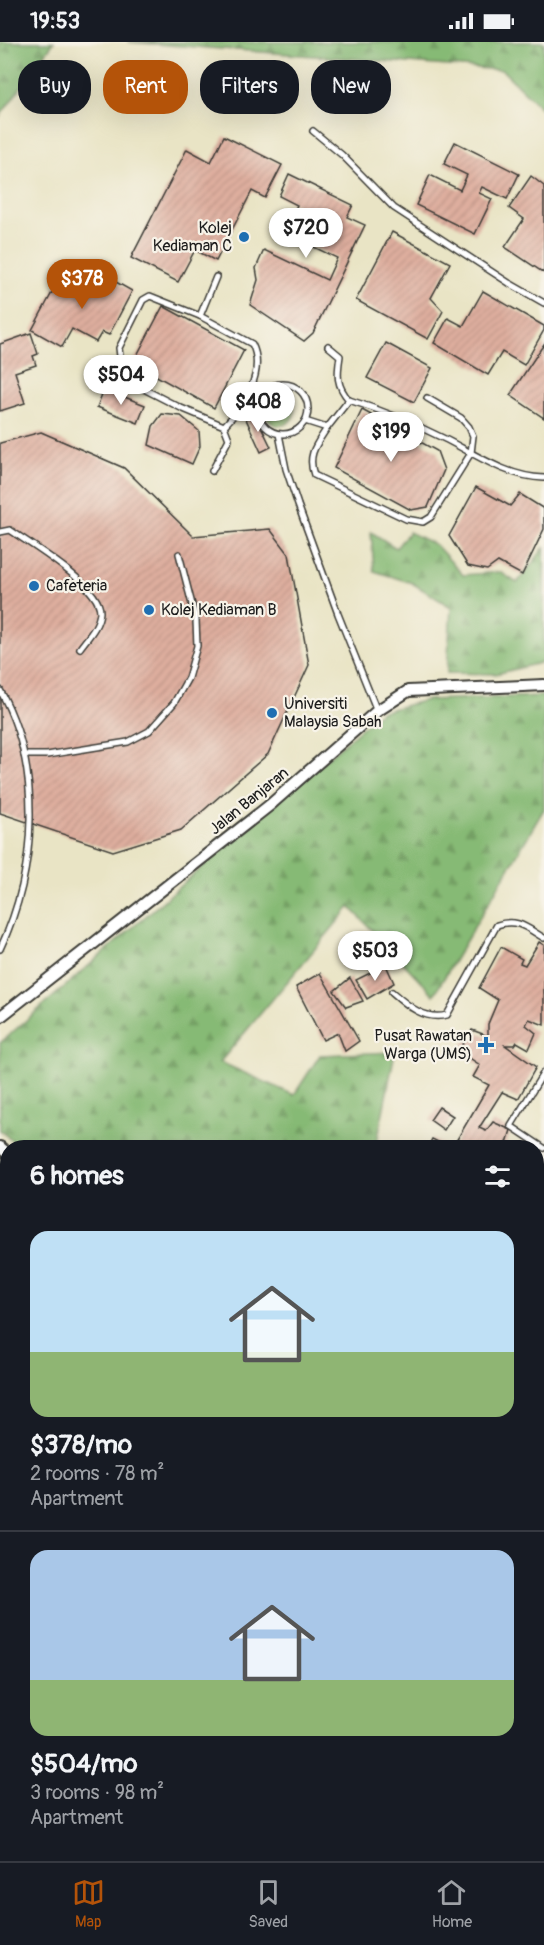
<!DOCTYPE html>
<meta charset="utf-8">
<style>
:root{--surface:#171b24;--page:#20242c;--text:#f1f3f6;--muted:#9ea1a6;--line:#363941;--accent:#b45309}
body{margin:0;font-family:Pangolin,sans-serif;background:var(--page);color:var(--text);height:100vh;display:flex;flex-direction:column;font-size:22px;white-space:nowrap}
*{box-sizing:border-box;margin:0}
p{font-size:20px;color:var(--muted)}
.icon{flex:none;width:33px;height:33px;fill:none;stroke:currentColor;stroke-width:2;stroke-linecap:round;stroke-linejoin:round}
.map{position:relative;flex:1;overflow:hidden}
.sheet{position:absolute;left:0px;top:1098px;width:544px;height:722px;display:flex;flex-direction:column;background:var(--surface);border-radius:24px 24px 0 0;box-shadow:0 6px 24px #0002}
.sheet>*{flex:none}
.guide{position:absolute;left:18px;top:18px;width:508px;height:54px;display:flex;gap:12px}
.price{position:absolute;translate:-50% -51px;padding:0 14px;border-radius:21px;background:#fff;color:#222;font-size:20px;line-height:39px;filter:drop-shadow(0 2px 3px #0008)}
.price::after{content:'';position:absolute;left:50%;top:36px;width:18px;height:14px;margin-left:-9px;background:inherit;clip-path:polygon(0 0,100% 0,50% 100%)}
.price.active{background:var(--accent);color:#fff}
ul{padding:0;list-style:none}
li{display:grid;align-content:center;gap:12px;height:318px;padding:0 30px}
li+li{border-top:2px solid var(--line)}
li span{display:grid;place-items:center;height:186px;border-radius:18px;color:#555}
li>.icon{margin-inline-start:auto}
span .icon{width:108px;height:108px;fill:#fffc;stroke-width:1}
li b{font-size:26px}
h2{display:flex;justify-content:space-between;align-items:center;height:72px;padding:0 30px;font-size:26px}
.tag{padding:0 21px;border-radius:24px;background:var(--surface);box-shadow:0 6px 24px #0002;font-size:21px;line-height:54px}
.tag.active{background:var(--accent);color:#fff}
.status{display:flex;justify-content:space-between;align-items:center;height:42px;padding:0 30px;background:var(--surface);direction:ltr}
.status svg{height:16px;fill:currentColor}
.menu{display:flex;justify-content:space-around;align-items:center;height:84px;border-top:2px solid var(--line);background:var(--surface);font-size:16px;color:var(--muted)}
.menu a{display:grid;justify-items:center;gap:3px}
.menu .active{color:var(--accent)}
.map>svg:first-child{display:block}
.green{fill:#a9da88;stroke:#627b52;stroke-width:1.5}
.forest{fill:url(#forest-firs);stroke:#516b48;stroke-width:1.5}
.building{fill:url(#building-hatch)}
.lines{fill:none;stroke-linecap:round;stroke-linejoin:round}
.lane-casing{stroke:#3b3a35;stroke-width:8}
.street-casing{stroke:#3b3a35;stroke-width:14}
.lane{stroke:#fff;stroke-width:5}
.street{stroke:#fff;stroke-width:10}
.poi-dot{fill:#1f6fb2;stroke:#f7f3e8;stroke-width:2}
.labels{text-anchor:middle;dominant-baseline:central;stroke-width:4.5;stroke-linejoin:round;paint-order:stroke}
.poi-label{font-size:16px;fill:#1c1c1c;stroke:#f7f3e8;text-anchor:start}
.street-label{font-size:16px;fill:#1c1c1c;stroke:#f7f3e8}
</style>
<div class="status"><b>19:53</b><svg viewBox="0 0 49 12"><path d="M0 12V9h3v3zM5 12V6h3v6zM10 12V3h3v9zM15 12V0h3v12zM26 1h20v11H26zM47 4h2v5h-2z"/></svg></div>
<div class="map">
<svg width="544" height="1819" viewBox="0 0 544 1819">
<defs>
<pattern id="forest-firs" width="22" height="20" patternUnits="userSpaceOnUse" patternTransform="scale(1.5)"><rect width="22" height="20" fill="#86ba74"/><path d="M5 1l3.5 6h-7zM16 11l3.5 6h-7z" fill="#739f64"/></pattern>
<pattern id="building-hatch" width="6" height="6" patternUnits="userSpaceOnUse" patternTransform="scale(1.5)"><rect width="6" height="6" fill="#deae9e"/><path d="M-1 1l2-2M0 6l6-6M5 7l2-2" fill="none" stroke="#be9588"/></pattern>
</defs>
<rect width="100%" height="100%" fill="#f7f3e8"/>
<filter id="ink" filterUnits="userSpaceOnUse"><feTurbulence type="fractalNoise" baseFrequency=".0167" numOctaves="2"/><feDisplacementMap in="SourceGraphic" scale="12" xChannelSelector="R" yChannelSelector="G"/><feConvolveMatrix kernelMatrix="1 2 1 2 8 2 1 2 1" color-interpolation-filters="sRGB"/></filter>
<filter id="wash" filterUnits="userSpaceOnUse"><feTurbulence type="fractalNoise" baseFrequency=".008" numOctaves="4" result="noise"/><feDisplacementMap in="SourceGraphic" scale="24" xChannelSelector="R" yChannelSelector="G"/><feGaussianBlur stdDeviation="1.35" result="paint"/><feColorMatrix in="noise" values="0 0 0 0 0 0 0 0 0 0 0 0 0 0 0 0 0 1.4 0 .05"/><feComposite in="paint" operator="in"/></filter>
<g filter="url(#wash)">
<rect width="100%" height="100%" fill="#e9e4c5"/>
<g class="green">
<circle cx="280" cy="369" r="14"/>
<polygon points="0,1119 8,1126 7,1456 3,1451 0,1453"/>
</g>
<g class="forest">
<polygon points="0,0 54,0 0,74"/>
<polygon points="128,0 544,0 544,69 502,28"/>
<polygon points="371,490 396,506 409,490 436,503 463,533 500,530 517,541 544,506 544,620 496,632 447,631 451,565 412,541 374,529"/>
<polygon points="544,654 544,767 434,953 350,865 220,1020 294,1053 320,1013 395,1010 376,1105 20,1106 0,1088 0,1001 380,670 427,658"/>
<polygon points="544,1123 544,1224 537,1226 537,1129"/>
<polygon points="537,1364 544,1372 544,1560 540,1558 537,1607"/>
<polygon points="7,1636 7,1711 0,1728 0,1643"/>
<polygon points="7,1793 8,1812 291,1812 292,1819 2,1819"/>
</g>
<g id="blocks">
<g class="building">
<polygon points="224,94 282,123 265,156 252,149 216,219 195,208 178,240 131,216 187,107 211,120"/>
<polygon points="455,100 519,132 507,157 482,145 479,151 492,157 475,192 416,163 430,133 460,148 467,133 444,122"/>
<polygon points="289,132 353,163 347,175 365,183 313,291 304,299 250,263 258,238 256,226 264,208 327,238 337,216 284,191 297,163 279,154"/>
<polygon points="531,134 544,144 544,231 505,205 524,177 509,166"/>
<polygon points="392,190 450,221 431,256 443,269 428,297 356,258"/>
<polygon points="100,231 132,249 109,293 102,290 96,300 72,287 62,305 32,288 61,234 90,250"/>
<polygon points="483,249 544,284 544,288 524,323 502,310 488,333 434,301 448,276 463,284"/>
<polygon points="163,264 244,308 214,366 133,321"/>
<polygon points="31,291 38,312 33,314 36,323 15,330 25,361 0,369 0,302"/>
<polygon points="386,301 432,326 414,360 367,336"/>
<polygon points="544,302 544,376 510,353"/>
<polygon points="104,347 145,363 138,381 97,365"/>
<polygon points="362,368 437,409 444,428 428,465 411,468 334,426"/>
<polygon points="162,372 181,374 199,389 200,404 192,422 149,403 153,384"/>
<polygon points="255,372 271,405 261,410 246,377"/>
<polygon points="41,390 124,426 193,494 270,487 289,512 309,623 268,712 181,788 113,809 0,771 0,401"/>
<polygon points="476,445 510,464 520,452 544,467 544,487 522,533 498,520 487,528 468,524 449,494"/>
<polygon points="539,900 544,903 544,983 529,977 526,983 536,991 529,1007 517,1000 515,1003 505,1003 536,1025 518,1057 502,1050 479,1086 486,1089 493,1080 511,1088 507,1101 514,1106 452,1106 489,1043 473,1035 480,1023 459,1009 472,988 488,994 488,982 498,958 479,946 501,905 522,917 520,921 525,923"/>
<polygon points="386,923 394,941 367,957 356,938"/>
<polygon points="320,931 359,999 345,1009 338,991 323,998 296,945"/>
<polygon points="350,936 363,959 346,965 334,949"/>
<polygon points="439,1065 453,1074 444,1088 430,1078"/>
<polygon points="432,1097 450,1106 427,1106"/>
<polygon points="3,1450 8,1456 8,1490 0,1495 8,1503 8,1598 0,1588 0,1453"/>
<polygon points="544,1631 544,1684 537,1689 537,1638"/>
<polygon points="544,1691 544,1722 537,1713 537,1693 539,1695"/>
<polygon points="544,1781 544,1819 431,1819 427,1814 430,1812 537,1812 537,1786"/>
<polygon points="299,1812 361,1812 362,1819 300,1819"/>
</g>
</g>
</g>
<g filter="url(#ink)">
<use href="#blocks" fill-opacity="0" stroke="#3b3a35" stroke-width="1.5"/>
<g class="lines">
<g class="lane-casing">
<g id="lane">
<polyline points="313,89 342,113 394,166 509,241 544,261"/>
<path d="M150,254L200,274L252,302C266,330 244,364 224,384L181,366L132,341L121,323L119,306L143,258Z"/>
<polyline points="200,274 216,235"/>
<path d="M328,304L340,314C337,333 336,343 349,358"/>
<circle cx="283" cy="367" r="25"/>
<path d="M305,379L327,386L349,358C382,368 415,382 447,398C478,414 508,435 544,436"/>
<path d="M327,386C316,403 307,413 314,433L406,477L423,480L431,475L471,411L473,394L469,385L461,376L427,356"/>
<polyline points="279,392 286,427 298,463 338,572 377,669"/>
<polyline points="212,429 229,397 224,384"/>
<path d="M0,490L10,488C30,502 101,544 100,570C99,584 88,595 80,606"/>
<path d="M0,648C43,726 37,829 0,907"/>
<polyline points="24,713 47,713 128,700 149,689 174,661 188,636 197,604 196,578 179,512"/>
<path d="M392,950C408,964 425,979 447,973L497,883C517,876 527,886 544,896"/>
<polyline points="544,1030 511,1084 544,1106"/>
<polyline points="537,1624 544,1618"/>
<polyline points="402,1819 411,1812"/>
</g>
</g>
<g class="street-casing">
<g id="street">
<polyline points="0,975 270,763 377,669 408,649 544,643"/>
<polyline points="0,1105 8,1112"/>
<polyline points="0,1760 8,1736"/>
</g>
</g>
<use href="#lane" class="lane"/>
<use href="#street" class="street"/>
</g>
</g>
<g class="poi-dot">
<circle cx="244" cy="195" r="6"/>
<circle cx="34" cy="544" r="6"/>
<circle cx="149" cy="568" r="6"/>
<circle cx="272" cy="671" r="6"/>
<path d="M483 994h6v6h6v6h-6v6h-6v-6h-6v-6h6z"/>
</g>
<g class="labels">
<g class="poi-label">
<text x="232" y="186" text-anchor="end">Kolej<tspan x="232" dy="18">Kediaman C</tspan></text>
<text x="46" y="544">Cafeteria</text>
<text x="161" y="568">Kolej Kediaman B</text>
<text x="284" y="662">Universiti<tspan x="284" dy="18">Malaysia Sabah</tspan></text>
<text x="472" y="994" text-anchor="end">Pusat Rawatan<tspan x="472" dy="18">Warga (UMS)</tspan></text>
</g>
<g class="street-label">
<text transform="translate(249 759) rotate(-39)">Jalan Banjaran</text>
</g>
</g>
</svg>
<b class="price" style="left:306px;top:217px">$720</b>
<b class="price active" style="left:82px;top:268px">$378</b>
<b class="price" style="left:121px;top:364px">$504</b>
<b class="price" style="left:258px;top:391px">$408</b>
<b class="price" style="left:391px;top:421px">$199</b>
<b class="price" style="left:375px;top:940px">$503</b>
<div class="guide">
<a class="tag">Buy</a>
<a class="tag active">Rent</a>
<a class="tag">Filters</a>
<a class="tag">New</a>
</div>
<section class="sheet">
<h2>6 homes<svg class="icon" aria-label="filters" viewBox="0 0 24 24"><path d="M4 7h16M4 17h16"/><circle cx="9" cy="7" r="2"/><circle cx="15" cy="17" r="2"/></svg></h2>
<ul>
<li><span style="background:linear-gradient(#bfe0f5 65%,#8fb573 0)"><svg class="icon" aria-label="home" viewBox="0 0 24 24"><path d="M3 11l9-7 9 7M6 9v11h12V9"/></svg></span><div><b>$378/mo</b><p>2 rooms · 78 m²</p><p>Apartment</p></div></li>
<li><span style="background:linear-gradient(#a9c7e8 70%,#8fb573 0)"><svg class="icon" aria-label="home" viewBox="0 0 24 24"><path d="M3 11l9-7 9 7M6 9v11h12V9"/></svg></span><div><b>$504/mo</b><p>3 rooms · 98 m²</p><p>Apartment</p></div></li>
</ul>
</section>
</div>
<nav class="menu">
<a class="active"><svg class="icon" aria-label="map" viewBox="0 0 24 24"><path d="M3 6l6-2 6 2 6-2v14l-6 2-6-2-6 2zM9 4v14M15 6v14"/></svg>Map</a>
<a><svg class="icon" aria-label="saved" viewBox="0 0 24 24"><path d="M7 4h10v16l-5-4-5 4z"/></svg>Saved</a>
<a><svg class="icon" aria-label="home" viewBox="0 0 24 24"><path d="M3 11l9-7 9 7M6 9v11h12V9"/></svg>Home</a>
</nav>
